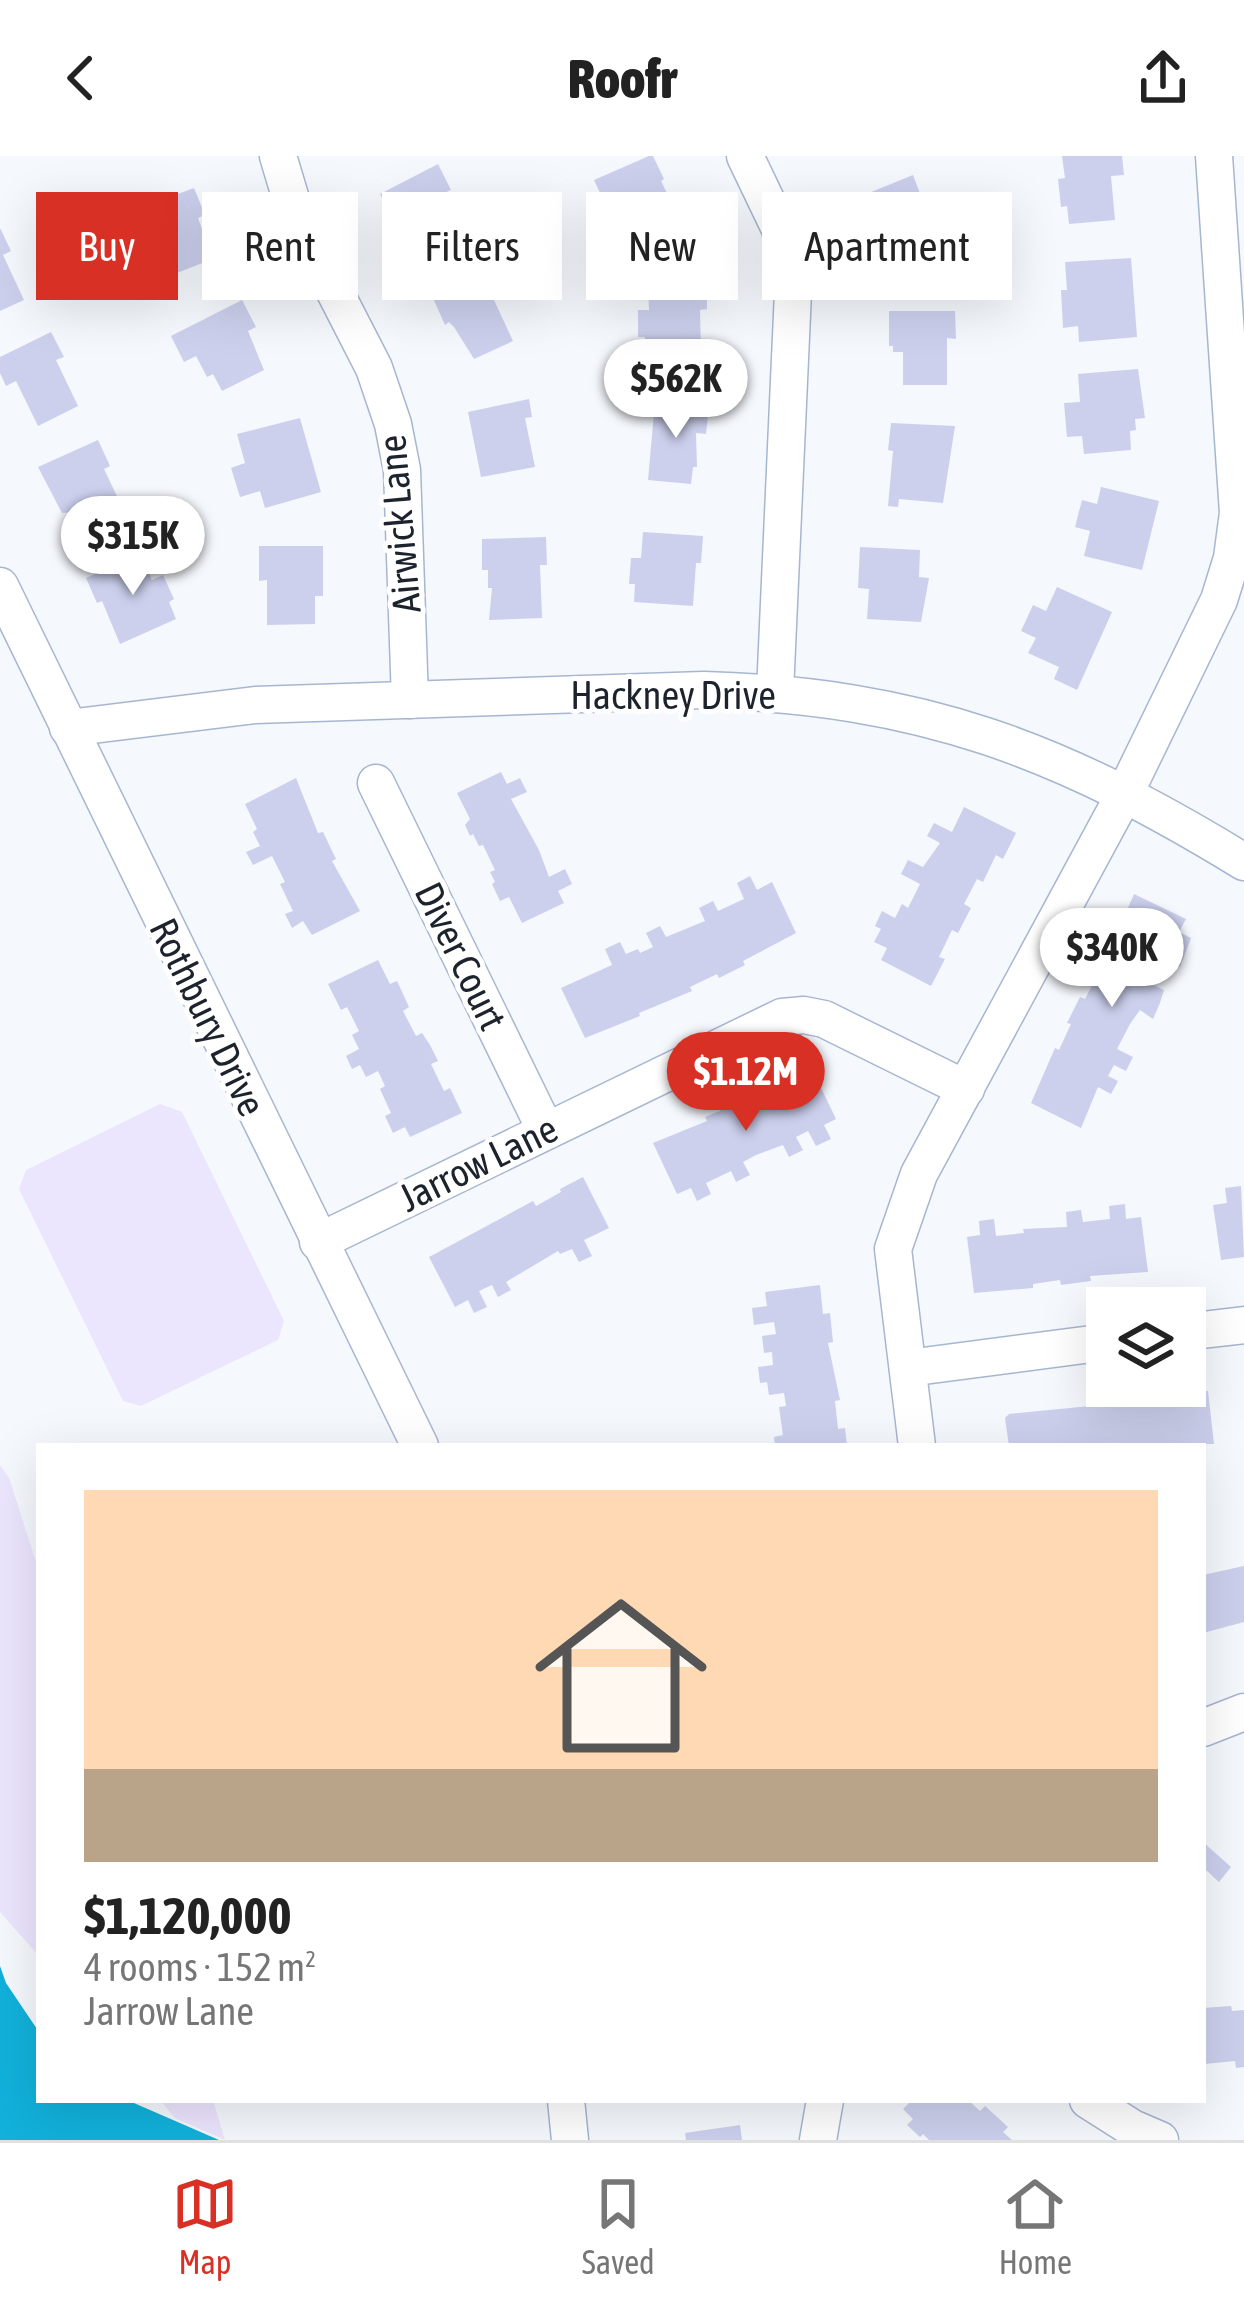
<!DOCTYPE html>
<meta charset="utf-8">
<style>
:root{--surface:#fff;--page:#f6f6f6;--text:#222;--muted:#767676;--line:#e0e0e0;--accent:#d93025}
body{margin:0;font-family:"Asap Condensed",sans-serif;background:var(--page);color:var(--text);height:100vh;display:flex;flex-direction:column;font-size:45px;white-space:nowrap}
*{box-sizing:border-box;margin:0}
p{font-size:39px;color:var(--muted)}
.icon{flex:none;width:66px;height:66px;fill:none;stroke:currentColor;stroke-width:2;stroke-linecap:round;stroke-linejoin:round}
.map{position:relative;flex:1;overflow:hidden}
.side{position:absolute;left:36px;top:1287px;width:1170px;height:660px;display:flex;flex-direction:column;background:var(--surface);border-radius:0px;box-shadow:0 12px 48px #0002}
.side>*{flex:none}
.banner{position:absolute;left:36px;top:36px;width:1173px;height:108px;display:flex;gap:24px}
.buttons{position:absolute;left:1086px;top:1131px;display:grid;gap:24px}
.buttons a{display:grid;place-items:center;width:120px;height:120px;border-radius:0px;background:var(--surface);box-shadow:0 12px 48px #0002;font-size:60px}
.price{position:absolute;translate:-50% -102px;padding:0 27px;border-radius:42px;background:#fff;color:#222;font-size:39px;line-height:78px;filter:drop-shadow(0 3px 6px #0008)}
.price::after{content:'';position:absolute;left:50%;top:72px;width:36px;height:27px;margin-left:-18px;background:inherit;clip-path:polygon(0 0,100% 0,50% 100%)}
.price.active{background:var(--accent);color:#fff}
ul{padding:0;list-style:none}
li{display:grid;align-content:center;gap:24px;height:636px;padding:0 48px}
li+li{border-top:3px solid var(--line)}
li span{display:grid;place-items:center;height:372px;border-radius:0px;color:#555}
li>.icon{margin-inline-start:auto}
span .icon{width:216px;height:216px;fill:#fffc;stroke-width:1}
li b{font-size:51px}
.chip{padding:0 42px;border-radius:0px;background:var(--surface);box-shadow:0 12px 48px #0002;font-size:42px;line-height:108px}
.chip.active{background:var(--accent);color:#fff}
header{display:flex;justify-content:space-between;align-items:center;height:156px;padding:0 48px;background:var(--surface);font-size:54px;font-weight:800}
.tabs{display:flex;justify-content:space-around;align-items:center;height:168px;border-top:3px solid var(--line);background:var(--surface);font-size:33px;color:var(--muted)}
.tabs a{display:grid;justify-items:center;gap:6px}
.tabs .active{color:var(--accent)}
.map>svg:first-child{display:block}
.green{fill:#ece5fe}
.water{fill:#11b1db}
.building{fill:#ccd0ed}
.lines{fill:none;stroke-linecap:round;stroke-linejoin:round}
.street-casing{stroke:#a7b6d0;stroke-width:39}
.street{stroke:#fff;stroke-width:36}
.labels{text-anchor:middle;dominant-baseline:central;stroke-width:10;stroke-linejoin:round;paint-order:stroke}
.street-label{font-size:39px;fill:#1d232c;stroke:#fff}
</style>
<header><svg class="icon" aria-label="back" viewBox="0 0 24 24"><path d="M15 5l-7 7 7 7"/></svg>Roofr<svg class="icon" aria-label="share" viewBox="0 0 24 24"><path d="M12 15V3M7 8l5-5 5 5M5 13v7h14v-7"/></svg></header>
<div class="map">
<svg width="1244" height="1984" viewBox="0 0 1244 1984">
<rect width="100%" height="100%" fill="#f5f8fd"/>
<g class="green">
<polygon points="160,948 182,956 284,1165 278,1184 141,1250 123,1245 19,1033 26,1014"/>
<polygon points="0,1309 9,1322 39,1415 39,1800 0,1756"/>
<polygon points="160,1944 213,1944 225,1984 175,1962"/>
</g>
<polygon class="water" points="0,1810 6,1827 39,1876 39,1944 127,1944 219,1984 0,1984"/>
<g class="building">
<polygon points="649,0 653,0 664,23 661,25 683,70 635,94 627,77 608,86 595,57 607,52 594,24"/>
<polygon points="1062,0 1122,0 1124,19 1111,20 1115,64 1069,68 1067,50 1061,51 1058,23 1065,22"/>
<polygon points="438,8 451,34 444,37 467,81 416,107 380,38"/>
<polygon points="913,19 924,48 915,52 930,87 887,104 873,68 865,71 854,43"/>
<polygon points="194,32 205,59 198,62 213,103 161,123 155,106 148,109 138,82 125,87 116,61"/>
<polygon points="0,72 11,95 3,99 24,144 0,155"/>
<polygon points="1131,102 1137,181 1079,186 1078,170 1063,172 1061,134 1067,134 1065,106"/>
<polygon points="482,118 513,185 474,203 454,171 449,166 445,169 432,140"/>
<polygon points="707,125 707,153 700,154 701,199 645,201 645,181 638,181 638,154 649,154 648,127"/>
<polygon points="242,144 256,171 248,175 264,214 222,235 213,218 207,221 196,200 184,206 171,180"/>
<polygon points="889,155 955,155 956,183 947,182 947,229 903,229 903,196 893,196 893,190 889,190"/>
<polygon points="51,176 64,201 56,204 78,250 38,270 16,225 6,230 0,217 0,201"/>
<polygon points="1138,213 1145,262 1135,263 1136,274 1130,275 1131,294 1084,298 1082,280 1067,281 1064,247 1080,246 1078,218"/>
<polygon points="529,243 532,261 525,262 535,311 481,321 468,256"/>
<polygon points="655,245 709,249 706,278 696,277 697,311 693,311 691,328 648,324"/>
<polygon points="300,262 321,336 265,352 260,335 240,341 231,312 245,307 237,278"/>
<polygon points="891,267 955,270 943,347 899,343 898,351 888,350 893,295 888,294"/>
<polygon points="98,284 110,310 104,313 125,357 83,376 73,356 62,357 38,311"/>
<polygon points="1101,331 1159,345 1142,414 1084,400 1090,375 1075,371 1082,344 1097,348"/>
<polygon points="643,376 703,380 701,407 696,407 693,450 634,446 635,428 629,428 631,402 641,402"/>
<polygon points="546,381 547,409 540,409 542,462 489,464 492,432 488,432 488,414 482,414 482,383"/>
<polygon points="259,390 323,390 323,440 315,440 315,468 267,469 267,424 259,425"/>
<polygon points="860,391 920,394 919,421 929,422 921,466 867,463 869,433 858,432"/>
<polygon points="140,398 152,424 163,419 174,443 169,446 176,463 120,488 102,445 97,447 86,422"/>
<polygon points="1057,431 1112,456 1077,534 1054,523 1059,511 1028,497 1036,482 1021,475 1033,449 1046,455"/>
<polygon points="501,616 507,628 520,622 527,636 511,643 539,694 549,721 565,713 572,728 558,735 564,747 522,767 509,741 500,745 492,728 495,726 490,716 495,714 483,689 479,690 473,678 470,680 465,669 470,663 457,637"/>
<polygon points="296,622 318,677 323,676 336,703 332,705 360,755 312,779 303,765 292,772 285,758 293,755 280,728 285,726 272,700 253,709 246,696 260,690 253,676 257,673 245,648"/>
<polygon points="964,651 1016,677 1003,703 996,699 983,726 977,723 964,748 971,752 958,777 952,774 939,801 945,803 931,830 881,804 887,792 874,786 881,773 875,770 882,755 895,762 902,748 908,752 920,728 901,718 908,704 923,711 940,687 927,680 934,667 952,676"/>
<polygon points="750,720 757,734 772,726 796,777 743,805 745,809 719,822 717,818 690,831 692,835 639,857 640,860 585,882 561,832 612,809 605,793 620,786 626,798 638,793 640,797 653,791 646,777 660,770 666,781 705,765 699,752 713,745 718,755 744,743 737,727"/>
<polygon points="1134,738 1186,763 1179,776 1191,782 1180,811 1167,804 1161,817 1157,815 1151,828 1164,834 1160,847 1153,863 1140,854 1130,868 1117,893 1133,901 1126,915 1114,909 1108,920 1118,925 1111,938 1098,931 1081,972 1031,947 1055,892 1059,894 1071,868 1067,867 1080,841 1085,843 1098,818 1094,816 1107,789 1111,791"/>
<polygon points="378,804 390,828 397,825 409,851 403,855 416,880 422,877 430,889 438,905 431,908 444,935 450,932 462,957 410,981 405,971 393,977 385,960 391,957 380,933 385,930 378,915 366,921 360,909 352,913 346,900 359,893 352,879 359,875 347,851 341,854 328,828"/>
<polygon points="812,913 836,963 824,969 831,983 816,990 808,975 796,981 803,994 789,1001 783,989 756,999 743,1006 750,1019 736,1026 731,1015 706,1027 711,1038 697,1045 691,1032 677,1038 653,987 707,965 705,961 758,939 756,935 784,922 787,926"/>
<polygon points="583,1021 609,1072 584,1084 592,1100 579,1106 572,1093 560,1098 558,1095 506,1126 511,1134 498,1141 492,1129 479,1135 487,1151 474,1157 468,1144 455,1151 429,1101 533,1045 536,1050 561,1036 560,1033"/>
<polygon points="1241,1030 1244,1101 1221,1104 1213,1049 1227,1047 1225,1032"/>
<polygon points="1125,1048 1126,1063 1141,1061 1148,1116 1090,1120 1091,1125 1061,1129 1060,1124 1033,1128 1033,1132 974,1137 967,1081 980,1079 979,1065 994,1063 996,1080 1024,1077 1023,1073 1067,1071 1066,1056 1081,1054 1083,1066 1110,1063 1109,1050"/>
<polygon points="820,1129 823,1158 830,1157 833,1186 828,1187 840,1244 835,1245 838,1273 845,1272 847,1290 775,1290 774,1281 783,1279 779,1251 786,1250 784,1237 769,1239 767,1226 760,1227 758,1211 773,1209 772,1196 764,1197 762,1180 776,1178 774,1166 754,1169 752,1152 767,1150 765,1136"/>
<polygon points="1208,1235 1214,1288 1009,1290 1005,1262 1009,1258 1090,1250 1090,1246 1119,1240 1120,1246 1149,1242 1148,1238"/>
<polygon points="1244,1410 1244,1466 1203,1477 1203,1419"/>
<polygon points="1203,1686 1231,1711 1219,1726 1206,1714 1203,1717"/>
<polygon points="1231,1850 1232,1855 1244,1854 1244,1911 1236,1912 1235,1905 1205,1908 1203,1852"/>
<polygon points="912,1944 968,1944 980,1955 985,1950 1008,1971 1003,1976 1012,1984 929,1984 923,1978 920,1981 907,1969 913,1963 903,1953"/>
<polygon points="740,1969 742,1984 686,1984 685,1977"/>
</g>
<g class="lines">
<g class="street-casing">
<g id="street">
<polyline points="278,0 296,60 374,212 393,268 402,314 410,544"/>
<polyline points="745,0 780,73 793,136 775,536"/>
<polyline points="0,430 420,1290"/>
<path d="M68,572L255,549L704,534C921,540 1061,594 1244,706"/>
<polyline points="376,627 545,973"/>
<polyline points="318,1086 782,861 804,859 824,863 966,933"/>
<polyline points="1185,1176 1244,1169"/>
<polyline points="908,1212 1107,1186"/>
<polyline points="917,1290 893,1093 919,1018 1125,637 1219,444 1232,402 1238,357 1214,0"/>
<polyline points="1203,1572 1244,1556"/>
<polyline points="566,1944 570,1984"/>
<polyline points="1088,1944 1132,1972 1160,1984"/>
<polyline points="818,1984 825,1944"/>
</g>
</g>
<use href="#street" class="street"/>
</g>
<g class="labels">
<g class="street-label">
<text transform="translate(399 368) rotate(-95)">Airwick Lane</text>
<text x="673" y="539">Hackney Drive</text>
<text transform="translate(461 800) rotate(64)">Diver Court</text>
<text transform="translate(208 861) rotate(64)">Rothbury Drive</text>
<text transform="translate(478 1007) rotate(-26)">Jarrow Lane</text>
</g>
</g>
</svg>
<div class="buttons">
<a><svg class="icon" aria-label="layers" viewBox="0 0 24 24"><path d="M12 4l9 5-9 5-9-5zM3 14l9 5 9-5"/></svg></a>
</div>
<b class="price" style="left:676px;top:285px">$562K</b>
<b class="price" style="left:133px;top:442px">$315K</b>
<b class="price" style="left:1112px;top:854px">$340K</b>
<b class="price active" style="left:746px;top:978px">$1.12M</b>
<div class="banner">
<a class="chip active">Buy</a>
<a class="chip">Rent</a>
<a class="chip">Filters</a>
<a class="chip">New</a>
<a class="chip">Apartment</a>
</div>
<section class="side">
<ul>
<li><span style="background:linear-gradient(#ffd9b3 75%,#b9a48a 0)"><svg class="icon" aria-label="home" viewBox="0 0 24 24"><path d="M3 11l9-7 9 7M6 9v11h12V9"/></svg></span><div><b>$1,120,000</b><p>4 rooms · 152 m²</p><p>Jarrow Lane</p></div></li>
</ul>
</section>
</div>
<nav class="tabs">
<a class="active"><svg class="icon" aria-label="map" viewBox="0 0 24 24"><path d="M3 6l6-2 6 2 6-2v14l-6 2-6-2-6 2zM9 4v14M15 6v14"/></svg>Map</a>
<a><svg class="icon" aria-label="saved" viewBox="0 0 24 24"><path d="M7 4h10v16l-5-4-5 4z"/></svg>Saved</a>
<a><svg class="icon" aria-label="home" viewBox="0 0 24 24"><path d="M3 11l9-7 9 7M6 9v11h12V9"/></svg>Home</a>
</nav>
